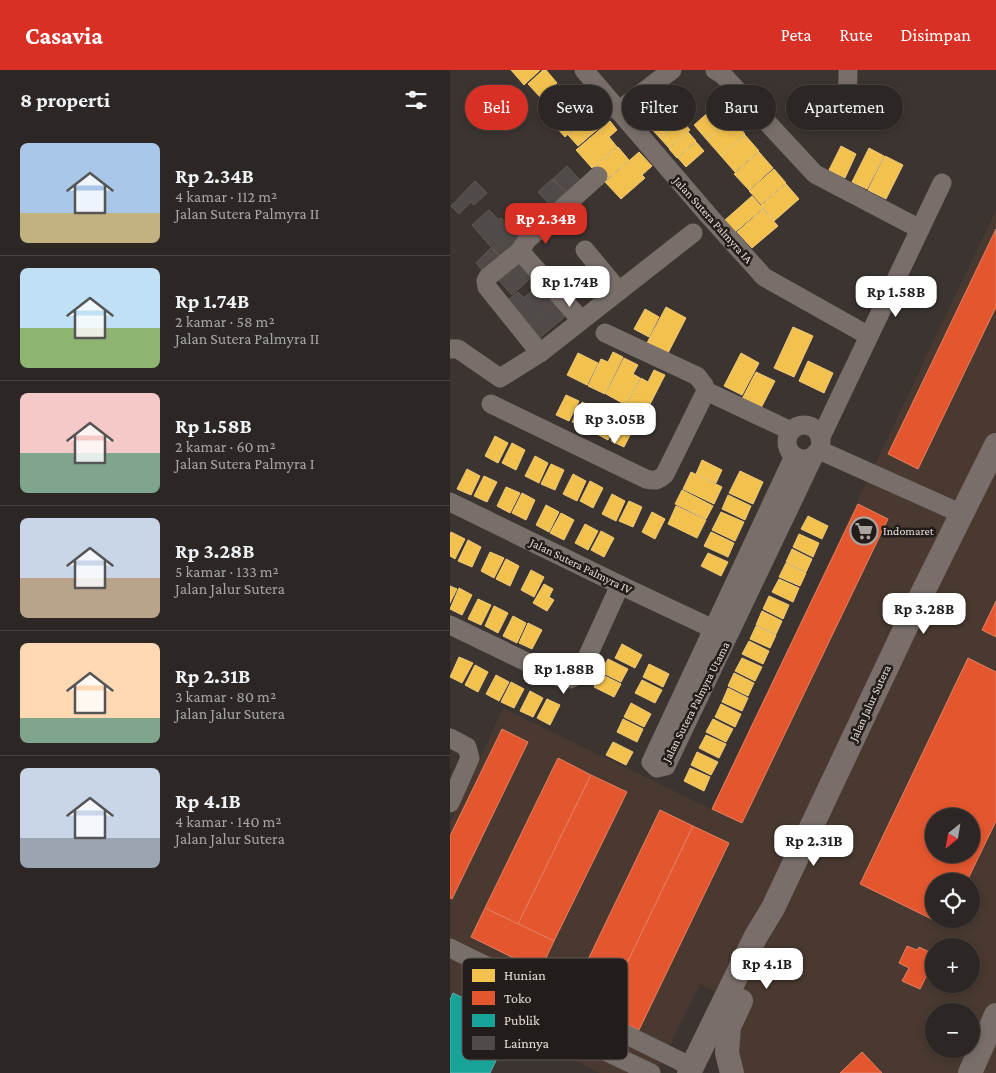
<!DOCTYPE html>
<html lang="id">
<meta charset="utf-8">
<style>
:root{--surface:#2c2725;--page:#342f2d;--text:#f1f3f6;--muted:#a6a5a7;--line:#484442;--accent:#d93025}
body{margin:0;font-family:"Crimson Pro",serif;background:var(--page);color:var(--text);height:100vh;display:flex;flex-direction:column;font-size:19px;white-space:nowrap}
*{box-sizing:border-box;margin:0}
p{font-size:16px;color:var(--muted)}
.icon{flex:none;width:28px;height:28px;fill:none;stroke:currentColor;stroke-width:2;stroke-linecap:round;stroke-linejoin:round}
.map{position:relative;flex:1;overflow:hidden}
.side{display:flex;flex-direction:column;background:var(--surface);width:450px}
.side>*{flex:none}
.guide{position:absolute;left:15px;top:15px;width:455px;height:45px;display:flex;gap:10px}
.needle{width:32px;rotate:210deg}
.tools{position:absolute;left:475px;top:738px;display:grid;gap:10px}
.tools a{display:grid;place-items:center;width:55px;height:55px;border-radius:50%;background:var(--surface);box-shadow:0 2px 8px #0003,0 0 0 1px var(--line);font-size:25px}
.price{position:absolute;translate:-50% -42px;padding:0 11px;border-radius:10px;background:#fff;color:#222;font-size:16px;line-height:32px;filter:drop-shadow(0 1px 2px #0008)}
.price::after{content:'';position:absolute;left:50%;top:30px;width:15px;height:11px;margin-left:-8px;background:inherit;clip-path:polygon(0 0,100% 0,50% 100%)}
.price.current{background:var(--accent);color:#fff}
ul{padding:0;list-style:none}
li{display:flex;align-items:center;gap:15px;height:125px;padding:0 20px}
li+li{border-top:1px solid var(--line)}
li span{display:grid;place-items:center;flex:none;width:140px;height:100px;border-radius:8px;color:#555}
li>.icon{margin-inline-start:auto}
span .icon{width:60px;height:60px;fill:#fffc;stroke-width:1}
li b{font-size:21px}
h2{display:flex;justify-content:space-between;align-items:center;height:60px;padding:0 20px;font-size:21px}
.tag{padding:0 18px;border-radius:22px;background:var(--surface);box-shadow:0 2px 8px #0003,0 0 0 1px var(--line);font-size:18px;line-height:45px}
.tag.current{background:var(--accent);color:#fff}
header{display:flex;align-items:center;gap:30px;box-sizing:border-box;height:70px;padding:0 25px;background:var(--accent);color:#fff}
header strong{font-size:24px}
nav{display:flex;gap:28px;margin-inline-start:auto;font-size:18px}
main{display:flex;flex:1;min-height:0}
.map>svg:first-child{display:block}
.built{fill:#493930;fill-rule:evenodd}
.homes{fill:#f2c14e;stroke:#efca78}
.shops{fill:#e4572e;stroke:#e58062;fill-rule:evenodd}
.public{fill:#17a398;stroke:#55b5ac}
.building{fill:#504a48;stroke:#5f5957}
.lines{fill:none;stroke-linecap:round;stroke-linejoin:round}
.minor{stroke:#786e6a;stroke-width:19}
.major{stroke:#796e6a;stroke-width:24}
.labels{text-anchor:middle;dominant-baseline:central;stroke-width:5;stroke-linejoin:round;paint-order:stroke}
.street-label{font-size:12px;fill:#e7dfdb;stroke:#221c1a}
.poi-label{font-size:12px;fill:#e7dfdb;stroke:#221c1a;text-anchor:start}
.key{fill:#221c1a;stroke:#5d5654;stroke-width:1}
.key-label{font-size:14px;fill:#e7dfdb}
</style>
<header>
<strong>Casavia</strong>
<nav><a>Peta</a><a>Rute</a><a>Disimpan</a></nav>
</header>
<main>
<section class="side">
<h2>8 properti<svg class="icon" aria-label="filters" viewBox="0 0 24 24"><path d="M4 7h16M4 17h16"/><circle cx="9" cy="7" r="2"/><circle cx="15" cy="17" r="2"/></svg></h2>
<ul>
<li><span style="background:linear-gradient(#a9c7e8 70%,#c2b280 0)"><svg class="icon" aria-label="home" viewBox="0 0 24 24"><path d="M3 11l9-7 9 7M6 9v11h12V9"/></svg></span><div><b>Rp 2.34B</b><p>4 kamar · 112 m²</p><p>Jalan Sutera Palmyra II</p></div></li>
<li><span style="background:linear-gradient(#bfe0f5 60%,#8fb573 0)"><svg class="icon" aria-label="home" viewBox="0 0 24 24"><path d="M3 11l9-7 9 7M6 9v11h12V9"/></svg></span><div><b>Rp 1.74B</b><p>2 kamar · 58 m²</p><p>Jalan Sutera Palmyra II</p></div></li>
<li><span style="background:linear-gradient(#f6c9c9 60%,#7fa58c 0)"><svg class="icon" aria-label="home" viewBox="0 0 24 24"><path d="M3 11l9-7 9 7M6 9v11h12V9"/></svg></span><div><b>Rp 1.58B</b><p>2 kamar · 60 m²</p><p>Jalan Sutera Palmyra I</p></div></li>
<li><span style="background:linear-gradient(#c9d6e8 60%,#b9a48a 0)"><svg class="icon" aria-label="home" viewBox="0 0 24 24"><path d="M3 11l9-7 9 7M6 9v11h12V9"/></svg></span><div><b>Rp 3.28B</b><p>5 kamar · 133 m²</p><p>Jalan Jalur Sutera</p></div></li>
<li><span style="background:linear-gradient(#ffd9b3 75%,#7fa58c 0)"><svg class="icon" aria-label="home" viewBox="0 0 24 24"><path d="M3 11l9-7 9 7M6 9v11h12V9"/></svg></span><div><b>Rp 2.31B</b><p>3 kamar · 80 m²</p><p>Jalan Jalur Sutera</p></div></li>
<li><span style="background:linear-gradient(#c9d6e8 70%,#9aa5b1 0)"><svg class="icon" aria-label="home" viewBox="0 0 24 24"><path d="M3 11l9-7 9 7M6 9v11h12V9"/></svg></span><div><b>Rp 4.1B</b><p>4 kamar · 140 m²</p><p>Jalan Jalur Sutera</p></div></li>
</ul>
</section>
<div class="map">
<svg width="546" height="1003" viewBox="0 0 546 1003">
<rect width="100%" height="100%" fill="#3b3431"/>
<path class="built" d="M546,140V1003H291L285,975L300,939L250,914L206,1003H150L62,960L41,1003H0V753L53,638L261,739ZM484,746H521V784H484ZM484,811H521V849H484ZM484,876H521V914H484ZM484,941H521V979H484Z"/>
<g class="homes">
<polygon points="61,0 90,0 74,15"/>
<polygon points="93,0 96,0 107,13 91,28 78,14"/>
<polygon points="109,14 119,26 102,41 92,29"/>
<polygon points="131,17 136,24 127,33 138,46 115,67 97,47"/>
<polygon points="277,26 287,37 278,45 281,49 257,70 244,55"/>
<polygon points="217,40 227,52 210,68 199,56"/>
<polygon points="140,47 149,58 128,76 118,65"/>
<polygon points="282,49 295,64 271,86 257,70"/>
<polygon points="232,50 240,60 219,78 210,68"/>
<polygon points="160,51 167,60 159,67 167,77 142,98 126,80"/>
<polygon points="238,62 246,71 227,88 219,79"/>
<polygon points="295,65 309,81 285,102 271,86"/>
<polygon points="246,72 254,81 236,97 228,88"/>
<polygon points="391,76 406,84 395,108 379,100"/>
<polygon points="168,77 179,90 156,110 144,97"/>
<polygon points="419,78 434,86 417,119 402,112"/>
<polygon points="189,82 202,96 192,105 195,108 171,129 155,112"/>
<polygon points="309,82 323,98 299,120 284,104"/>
<polygon points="435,86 453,95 436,129 418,120"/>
<polygon points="324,99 336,113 311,134 299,121"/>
<polygon points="336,114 349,129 324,151 311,135"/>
<polygon points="302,126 313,138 285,162 275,150"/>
<polygon points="313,139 328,156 302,178 287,162"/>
<polygon points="216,237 236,248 218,283 197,273"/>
<polygon points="195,239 209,247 199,267 184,259"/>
<polygon points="343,257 363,266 344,307 324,298"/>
<polygon points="163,282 173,287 155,324 138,316 151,289 158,292"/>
<polygon points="128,283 148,293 137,315 117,305"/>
<polygon points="291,283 309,293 292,325 274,316"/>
<polygon points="174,288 188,295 183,304 190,308 176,335 156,324"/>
<polygon points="358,291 383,303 374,323 349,311"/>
<polygon points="204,300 215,305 195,344 177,335 191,308 198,312"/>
<polygon points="306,302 325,311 311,338 292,329"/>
<polygon points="116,325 129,331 119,351 106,345"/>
<polygon points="132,332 145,338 135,358 122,352"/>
<polygon points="154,343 168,350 158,370 145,363"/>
<polygon points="171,351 184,357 174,377 161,371"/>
<polygon points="45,366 58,373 48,393 35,386"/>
<polygon points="62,373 75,380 66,400 52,393"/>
<polygon points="85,386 98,393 89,413 75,406"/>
<polygon points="252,390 272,400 266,413 246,404"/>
<polygon points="101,394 114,400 105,420 91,414"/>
<polygon points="17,399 30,406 21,425 7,419"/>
<polygon points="290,401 313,412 303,434 279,423"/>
<polygon points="241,402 272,417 264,434 233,419"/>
<polygon points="123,404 136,411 127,431 113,424"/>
<polygon points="34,406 47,412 37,432 24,426"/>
<polygon points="140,411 153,418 143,438 130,431"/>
<polygon points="56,417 70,423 60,443 47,436"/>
<polygon points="232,420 263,436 256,449 225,434"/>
<polygon points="72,423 85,430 76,450 62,443"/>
<polygon points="162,424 175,431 166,451 152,444"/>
<polygon points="278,425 301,436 295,450 272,439"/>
<polygon points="179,431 192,437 183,457 169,451"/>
<polygon points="96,435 109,442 99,462 86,455"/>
<polygon points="226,436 256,450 247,468 218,454"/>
<polygon points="202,442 215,449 205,469 192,462"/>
<polygon points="271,442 294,452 285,471 262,460"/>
<polygon points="111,443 124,450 114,470 100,463"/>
<polygon points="358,446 378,456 372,469 351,459"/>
<polygon points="135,454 148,461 138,480 125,473"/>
<polygon points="151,461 164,468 154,487 141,480"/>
<polygon points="1,462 15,469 5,489 0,486 0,465"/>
<polygon points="261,462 284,473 278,487 254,476"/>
<polygon points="349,464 369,473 363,487 343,477"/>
<polygon points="18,470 31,477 22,497 8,491"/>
<polygon points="342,479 362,489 356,502 336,492"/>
<polygon points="40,482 54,488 44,508 31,501"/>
<polygon points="258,483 278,492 271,506 251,496"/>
<polygon points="56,489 69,496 60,516 46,509"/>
<polygon points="336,493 356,503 350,516 329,507"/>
<polygon points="81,500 94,507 84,527 71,520"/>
<polygon points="329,509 349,518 343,532 322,522"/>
<polygon points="94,514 103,519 99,527 104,530 97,541 83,533"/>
<polygon points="0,516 7,519 0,533"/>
<polygon points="9,518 22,525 12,545 0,539"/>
<polygon points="319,526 339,535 333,549 313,539"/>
<polygon points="28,529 41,535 31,555 18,549"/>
<polygon points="44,536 58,543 48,563 35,556"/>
<polygon points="312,541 332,551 326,564 306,555"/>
<polygon points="63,546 76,553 67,573 53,566"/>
<polygon points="78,553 92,560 82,579 69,573"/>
<polygon points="306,556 326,565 320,578 300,569"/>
<polygon points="299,571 319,581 313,594 292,584"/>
<polygon points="172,574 192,585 185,598 165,588"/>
<polygon points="9,587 23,593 12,613 0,607"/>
<polygon points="292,588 312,597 305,611 285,601"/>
<polygon points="158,589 178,599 171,612 151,602"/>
<polygon points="199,594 219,604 213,617 193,607"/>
<polygon points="25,595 38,602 28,622 15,615"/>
<polygon points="284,603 304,613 298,626 278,616"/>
<polygon points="151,604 171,614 164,627 144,617"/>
<polygon points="46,605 59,612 49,631 36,624"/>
<polygon points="192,610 212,620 205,633 185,623"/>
<polygon points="61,612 74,619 64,638 51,632"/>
<polygon points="278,618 298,628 292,641 272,632"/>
<polygon points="80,621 93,628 83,647 70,641"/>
<polygon points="97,629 110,635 100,655 87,648"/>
<polygon points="181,633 201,644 194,657 174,647"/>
<polygon points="271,634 291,644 285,657 265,647"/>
<polygon points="173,649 193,659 187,672 167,662"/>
<polygon points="263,649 283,659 276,672 256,662"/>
<polygon points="256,665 276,674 269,688 249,678"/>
<polygon points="163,672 183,682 176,695 156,685"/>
<polygon points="247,682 268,692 261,705 241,695"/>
<polygon points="240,698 260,707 254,721 234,711"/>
</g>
<g class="shops">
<polygon points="546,159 546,237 468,399 438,384"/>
<polygon points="408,434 438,449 292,753 262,739"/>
<polygon points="546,531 546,567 532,560"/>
<path d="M518,588L546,602V751L517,811H484V849H499L496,856L410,814ZM484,746H521V784H484Z"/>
<polygon points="52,659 78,672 2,829 0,828 0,766"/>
<polygon points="108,688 141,705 68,854 35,838"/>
<polygon points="141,705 177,722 104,871 68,854"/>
<polygon points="210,740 243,756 153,943 120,927"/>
<polygon points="243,756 279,773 189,960 153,943"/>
<polygon points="35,838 104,871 90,901 21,867"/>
<polygon points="457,876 467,880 469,877 484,884 484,891 470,919 452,911 459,898 449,893"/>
<polygon points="412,982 432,1003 390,1003"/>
</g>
<polygon class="public" points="3,923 64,953 40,1003 0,1003 0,930"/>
<g class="building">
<polygon points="117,96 133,113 120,126 103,109"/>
<polygon points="102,109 119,127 105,140 88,122"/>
<polygon points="25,111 37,123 24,135 21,132 9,144 1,136"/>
<polygon points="39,140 49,150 51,148 62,160 42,178 22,155"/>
<polygon points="63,161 74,172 54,190 43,179"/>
<polygon points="41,178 53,191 37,206 26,193"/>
<polygon points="70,186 86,203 62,225 46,207"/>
<polygon points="93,211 109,229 75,258 54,233 68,222 74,228"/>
<polygon points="109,231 119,243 87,270 77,258"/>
</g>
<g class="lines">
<g class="minor">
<polyline points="134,0 259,146 314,207 419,266"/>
<polyline points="265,0 273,5 365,104 470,159"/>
<polyline points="168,41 222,0"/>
<polyline points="397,46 398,0"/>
<polyline points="135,180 169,221"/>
<polyline points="70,181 38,207 36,211 37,217 90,283"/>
<polyline points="131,250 70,181 77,170 148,106"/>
<polyline points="155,263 247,306 254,315 256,321 341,361"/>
<polyline points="0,279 8,279 50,308 90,283 243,163"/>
<path d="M41,334L196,409C205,411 208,411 215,404L256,321"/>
<circle cx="354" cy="372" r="17"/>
<polyline points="370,369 492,113"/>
<polyline points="369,380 512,444"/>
<polyline points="344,386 201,692 207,698 216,696 365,384"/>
<polyline points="0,432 170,515 274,564"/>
<polyline points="0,555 108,607 120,609 130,603 170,515"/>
<polyline points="0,668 17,677 20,688 0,733"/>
<polyline points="0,878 242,997"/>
<polyline points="92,951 201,1003"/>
</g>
<g class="major">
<polyline points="239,1003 306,866 323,838 462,544 546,375"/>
<polyline points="282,1003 277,983 279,957 291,931"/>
<polyline points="520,1003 546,945"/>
</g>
</g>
<defs>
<g id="supermarket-ring" transform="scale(1.4375)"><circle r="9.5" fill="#221c1a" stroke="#aba3a0" stroke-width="1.5"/><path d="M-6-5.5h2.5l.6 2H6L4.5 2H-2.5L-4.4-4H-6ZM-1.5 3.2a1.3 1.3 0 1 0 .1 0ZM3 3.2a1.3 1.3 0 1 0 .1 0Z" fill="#aba3a0"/></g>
</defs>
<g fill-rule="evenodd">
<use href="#supermarket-ring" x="414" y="461"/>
</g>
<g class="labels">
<g class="street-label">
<text transform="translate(263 150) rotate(48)">Jalan Sutera Palmyra IA</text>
<text transform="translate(131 496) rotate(26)">Jalan Sutera Palmyra IV</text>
<text transform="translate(246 632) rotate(-63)">Jalan Sutera Palmyra Utama</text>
<text transform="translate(420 633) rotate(-65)">Jalan Jalur Sutera</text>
</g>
<g class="poi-label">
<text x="433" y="461">Indomaret</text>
</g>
</g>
<rect x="12" y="888" width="166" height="102" rx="8" class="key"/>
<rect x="22" y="899" width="23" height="13" fill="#f2c14e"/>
<rect x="22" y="921" width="23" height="14" fill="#e4572e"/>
<rect x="22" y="944" width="23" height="13" fill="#17a398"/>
<rect x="22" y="966" width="23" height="14" fill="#504a48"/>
<g class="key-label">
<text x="54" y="910">Hunian</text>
<text x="54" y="933">Toko</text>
<text x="54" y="955">Publik</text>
<text x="54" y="978">Lainnya</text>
</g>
</svg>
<div class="tools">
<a><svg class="needle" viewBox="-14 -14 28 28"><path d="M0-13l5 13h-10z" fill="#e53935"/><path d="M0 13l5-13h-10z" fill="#a6a5a7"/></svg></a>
<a><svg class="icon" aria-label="locate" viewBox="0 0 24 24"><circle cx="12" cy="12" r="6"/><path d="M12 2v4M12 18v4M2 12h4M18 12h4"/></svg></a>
<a>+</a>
<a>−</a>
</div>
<b class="price current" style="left:96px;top:175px">Rp 2.34B</b>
<b class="price" style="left:120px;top:238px">Rp 1.74B</b>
<b class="price" style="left:446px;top:248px">Rp 1.58B</b>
<b class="price" style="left:165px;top:375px">Rp 3.05B</b>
<b class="price" style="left:474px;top:565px">Rp 3.28B</b>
<b class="price" style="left:114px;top:625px">Rp 1.88B</b>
<b class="price" style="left:364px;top:797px">Rp 2.31B</b>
<b class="price" style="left:317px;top:920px">Rp 4.1B</b>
<div class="guide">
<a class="tag current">Beli</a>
<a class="tag">Sewa</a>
<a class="tag">Filter</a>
<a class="tag">Baru</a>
<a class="tag">Apartemen</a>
</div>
</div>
</main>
